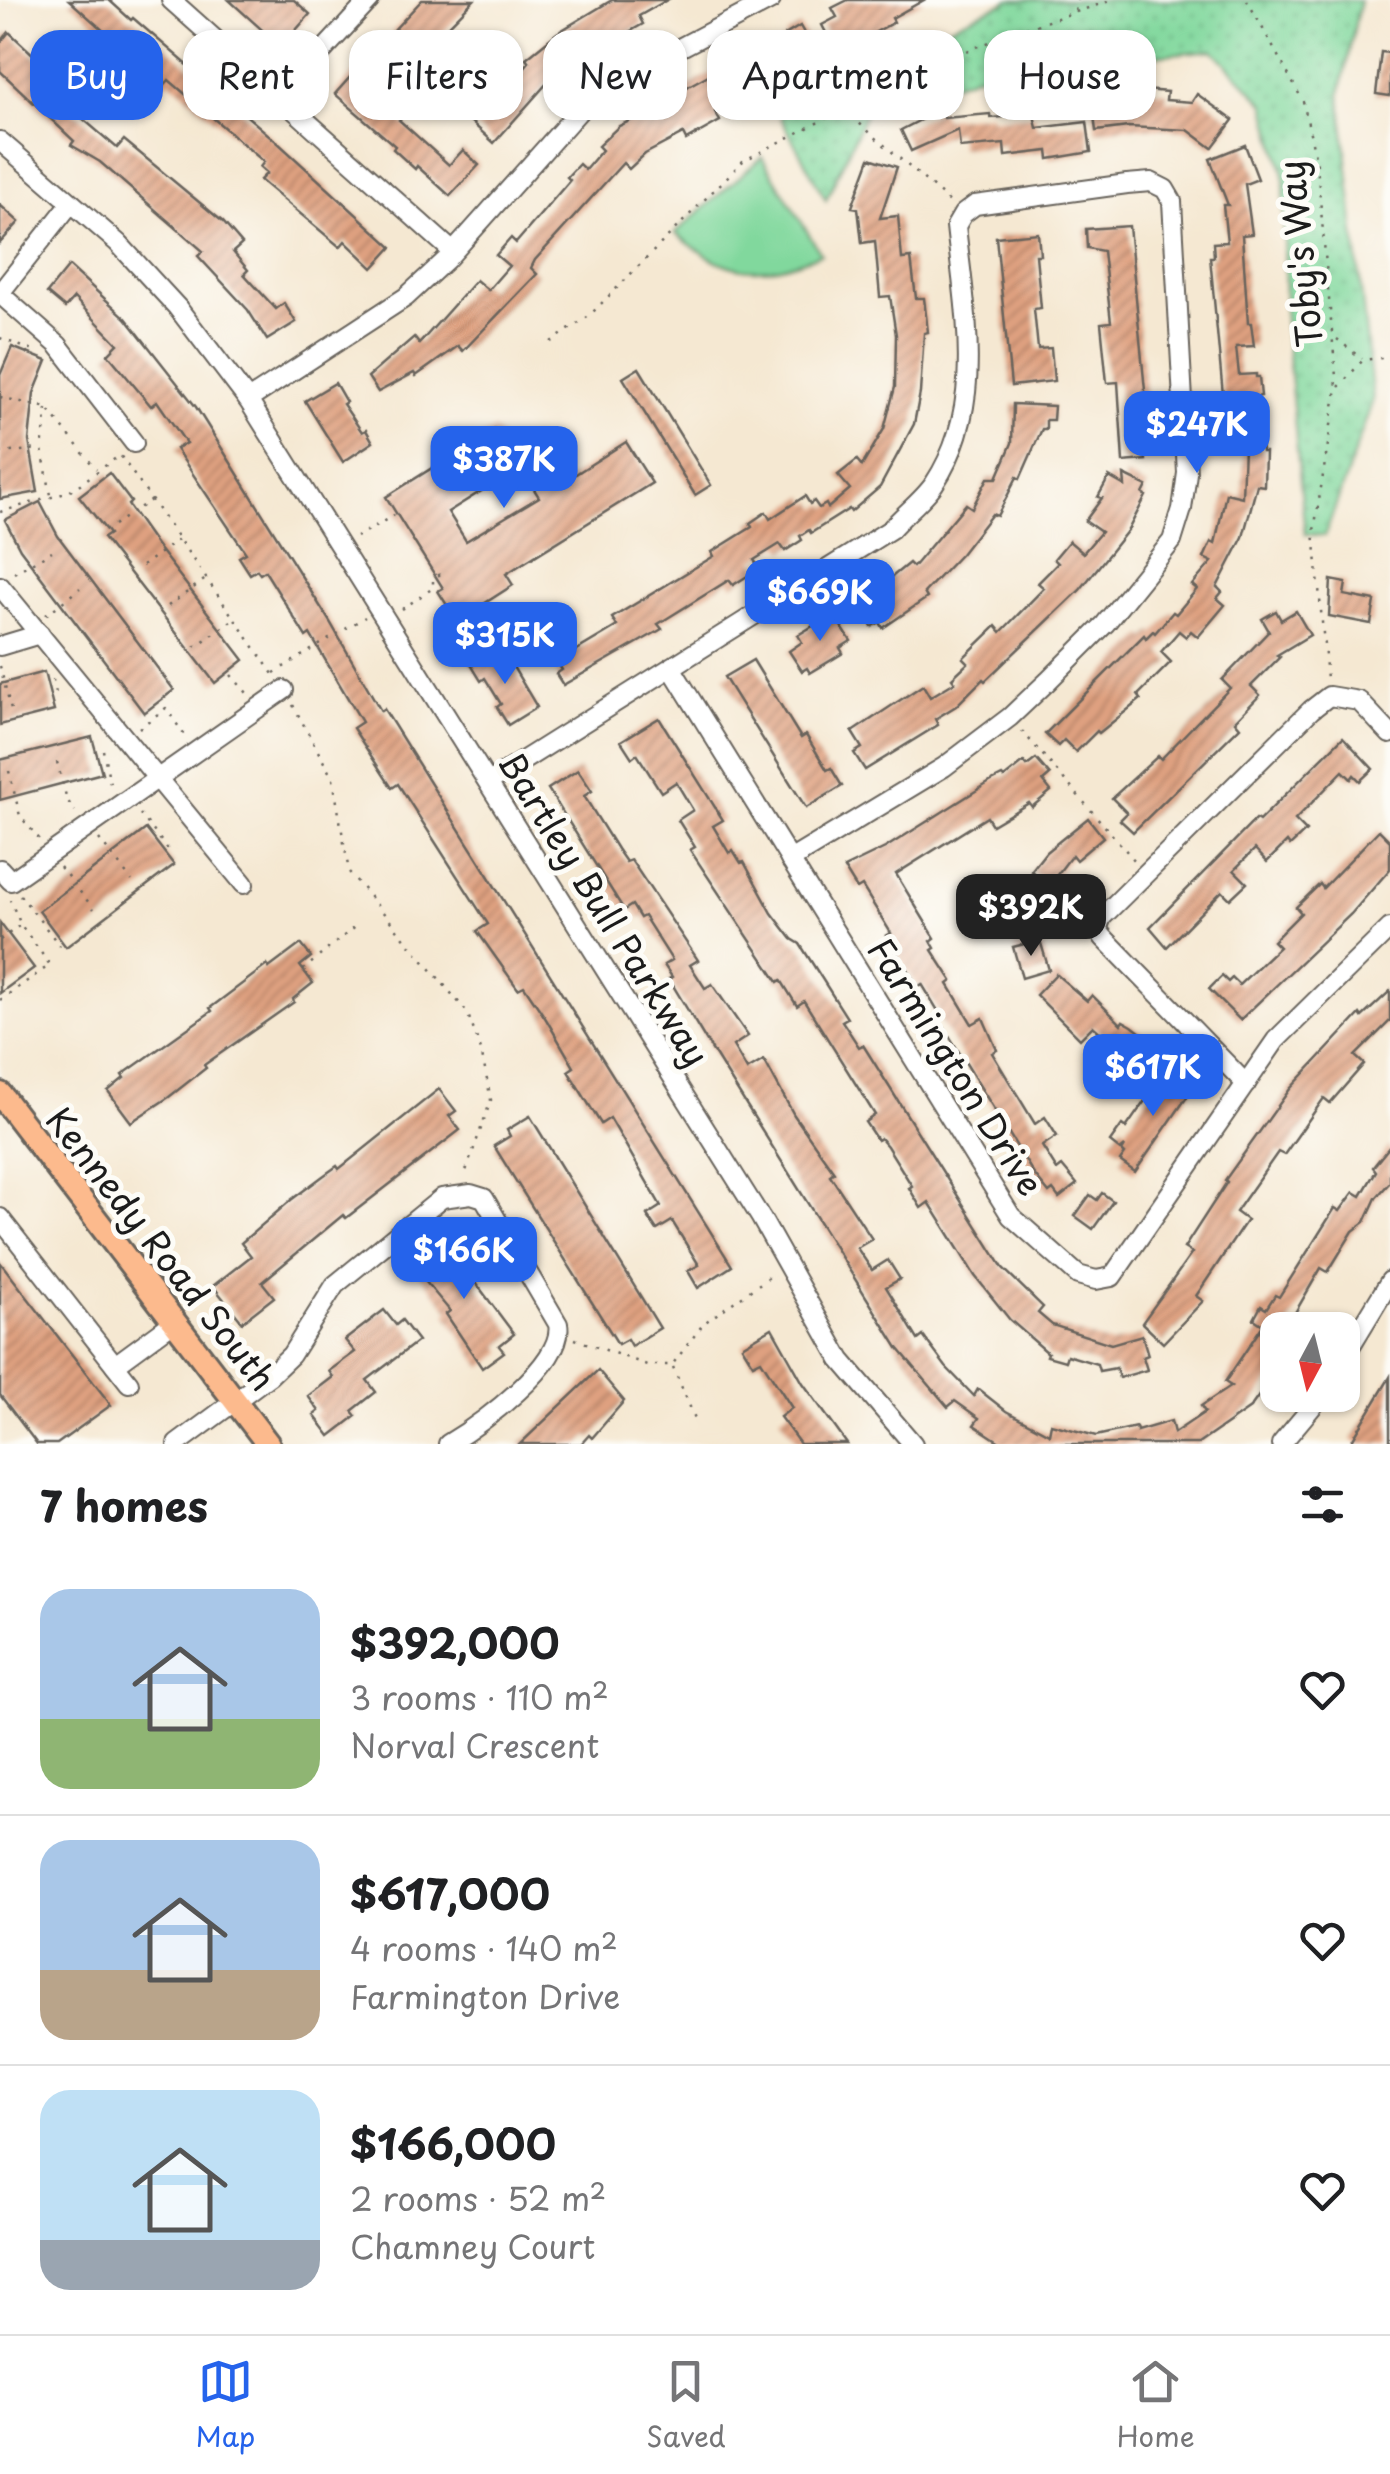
<!DOCTYPE html>
<meta charset="utf-8">
<style>
:root{--surface:#fff;--page:#f6f6f6;--text:#202124;--muted:#757577;--line:#e0e0e0;--accent:#2563eb}
body{margin:0;font-family:"Playpen Sans",sans-serif;background:var(--page);color:var(--text);height:100vh;display:flex;flex-direction:column;font-size:38px;white-space:nowrap}
*{box-sizing:border-box;margin:0}
p{font-size:32px;color:var(--muted)}
.icon{flex:none;width:55px;height:55px;fill:none;stroke:currentColor;stroke-width:2;stroke-linecap:round;stroke-linejoin:round}
.map{position:relative;height:1444px;overflow:hidden}
.details{display:flex;flex-direction:column;background:var(--surface);flex:1}
.details>*{flex:none}
.top-card{position:absolute;left:30px;top:30px;width:1330px;height:90px;display:flex;gap:20px}
.needle{width:65px;rotate:187deg}
.controls{position:absolute;left:1260px;top:1312px;display:grid;gap:20px}
.controls a{display:grid;place-items:center;width:100px;height:100px;border-radius:20px;background:var(--surface);box-shadow:0 2px 8px #0004;font-size:50px}
.price{position:absolute;translate:-50% -85px;padding:0 22px;border-radius:20px;background:var(--accent);color:#fff;font-size:32px;line-height:65px;filter:drop-shadow(0 2px 5px #0008)}
.price::after{content:'';position:absolute;left:50%;top:60px;width:30px;height:22px;margin-left:-15px;background:inherit;clip-path:polygon(0 0,100% 0,50% 100%)}
.price.on{background:#222;color:#fff}
ul{padding:0;list-style:none}
li{display:flex;align-items:center;gap:30px;height:250px;padding:0 40px}
li+li{border-top:2px solid var(--line)}
li span{display:grid;place-items:center;flex:none;width:280px;height:200px;border-radius:30px;color:#555}
li>.icon{margin-inline-start:auto}
span .icon{width:120px;height:120px;fill:#fffc;stroke-width:1}
li b{font-size:42px}
h2{display:flex;justify-content:space-between;align-items:center;height:120px;padding:0 40px;font-size:42px}
.tag{padding:0 35px;border-radius:30px;background:var(--surface);box-shadow:0 2px 8px #0004;font-size:35px;line-height:90px}
.tag.on{background:var(--accent);color:#fff}
.tabs{display:flex;justify-content:space-around;align-items:center;height:140px;border-top:2px solid var(--line);background:var(--surface);font-size:28px;color:var(--muted)}
.tabs a{display:grid;justify-items:center;gap:5px}
.tabs .on{color:var(--accent)}
.map>svg:first-child{display:block}
.park{fill:url(#park-dots);stroke:#4e7a5c;stroke-width:2.5}
.pitch{fill:#81d89d;stroke:#4e7a5c;stroke-width:2.5}
.building{fill:url(#building-hatch);fill-rule:evenodd}
.lines{fill:none;stroke-linecap:round;stroke-linejoin:round}
.minor-casing{stroke:#68635c;stroke-width:22}
.major-casing{stroke:#68635c;stroke-width:28}
.path{stroke:#68635c;stroke-width:2.5;stroke-dasharray:2.5 8;stroke-linecap:butt}
.minor{stroke:#fff;stroke-width:18}
.major{stroke:#fcba8d;stroke-width:22}
.labels{text-anchor:middle;dominant-baseline:central;stroke-width:10;stroke-linejoin:round;paint-order:stroke}
.street-label{font-size:35px;fill:#1c1c1c;stroke:#fdfcf7}
</style>
<div class="map">
<svg width="1390" height="1444" viewBox="0 0 1390 1444">
<defs>
<pattern id="park-dots" width="8" height="8" patternUnits="userSpaceOnUse" patternTransform="scale(2.5)"><rect width="8" height="8" fill="#81d89d"/><path d="M2 2h.1M6 6h.1" fill="none" stroke="#6fb987" stroke-width="1.8" stroke-linecap="round"/></pattern>
<pattern id="building-hatch" width="6" height="6" patternUnits="userSpaceOnUse" patternTransform="scale(2.5)"><rect width="6" height="6" fill="#dfa180"/><path d="M-1 1l2-2M0 6l6-6M5 7l2-2" fill="none" stroke="#b48268"/></pattern>
</defs>
<rect width="100%" height="100%" fill="#fdfcf7"/>
<filter id="ink" filterUnits="userSpaceOnUse"><feTurbulence type="fractalNoise" baseFrequency=".01" numOctaves="2"/><feDisplacementMap in="SourceGraphic" scale="20" xChannelSelector="R" yChannelSelector="G"/><feConvolveMatrix kernelMatrix="1 2 1 2 8 2 1 2 1" color-interpolation-filters="sRGB"/></filter>
<filter id="wash" filterUnits="userSpaceOnUse"><feTurbulence type="fractalNoise" baseFrequency=".0048" numOctaves="4" result="noise"/><feDisplacementMap in="SourceGraphic" scale="40" xChannelSelector="R" yChannelSelector="G"/><feGaussianBlur stdDeviation="2.25" result="paint"/><feColorMatrix in="noise" values="0 0 0 0 0 0 0 0 0 0 0 0 0 0 0 0 0 1.4 0 .05"/><feComposite in="paint" operator="in"/></filter>
<g filter="url(#wash)">
<rect width="100%" height="100%" fill="#f5e8d2"/>
<path class="park" d="M1011,0H1360L1340,94L1373,400L1325,536L1305,534L1285,321L1284,175L1265,104L1213,50L990,71L866,112L826,200L780,117C854,71 931,33 1011,0Z"/>
<path class="pitch" d="M762,157L821,254C756,279 730,277 675,233Z"/>
<g id="blocks">
<g class="building">
<polygon points="69,0 109,0 131,20 133,18 277,142 392,247 373,268 345,241 340,247 260,180 267,173 260,167 264,162 169,80 159,91 108,47 114,40"/>
<polygon points="229,0 294,0 310,14 281,47"/>
<polygon points="422,0 474,0 408,67 394,55 404,44 392,32"/>
<polygon points="612,0 667,0 639,16 643,24 574,63 558,76 556,73 494,143 470,121 477,114 473,110 488,93 496,101 529,62 526,58 557,33"/>
<polygon points="848,0 924,0 892,18 894,22 846,48 842,41 833,46 822,25 837,17 832,8"/>
<polygon points="800,26 809,42 802,46 806,53 735,92 739,99 715,112 720,121 686,140 683,134 645,154 629,169 623,163 535,260 531,268 537,274 463,351 458,346 416,376 414,373 378,392 368,377 414,337 419,344 476,280 488,290 509,266 496,255 511,238 516,243 570,180 567,177 579,164 585,170 602,150 598,146 619,126 667,103 665,99 730,63 753,53 755,57 787,38 785,35"/>
<polygon points="9,32 65,84 55,95 117,148 124,140 223,222 242,244 233,252 248,270 244,274 276,309 284,303 296,322 267,340 248,310 198,256 203,251 100,162 71,145 74,141 0,71 0,43"/>
<polygon points="1381,52 1390,53 1390,96 1376,94"/>
<polygon points="359,67 408,110 399,120 449,165 463,150 479,165 450,196 417,166 415,169 393,149 395,146 335,94"/>
<polygon points="1145,90 1167,92 1166,100 1192,102 1197,94 1233,120 1212,148 1188,130 1128,127 1096,131 1092,100"/>
<polygon points="940,110 944,118 990,114 991,118 1034,115 1037,128 1087,122 1091,152 1049,159 1048,151 1005,156 1004,144 960,148 958,130 911,151 901,130"/>
<polygon points="1245,145 1258,179 1245,184 1252,234 1242,235 1248,323 1251,323 1254,346 1236,347 1239,375 1256,374 1256,377 1259,377 1261,396 1256,397 1262,452 1265,452 1264,486 1257,485 1243,537 1217,587 1222,592 1217,598 1225,605 1198,637 1191,631 1186,637 1179,631 1161,652 1171,662 1138,695 1141,699 1099,733 1097,731 1076,752 1064,740 1058,746 1045,734 1144,635 1146,638 1153,631 1155,633 1173,612 1176,614 1197,589 1192,585 1212,562 1204,558 1211,542 1215,544 1226,493 1242,497 1244,447 1228,448 1210,257 1214,257 1213,243 1227,242 1223,205 1228,205 1210,159"/>
<polygon points="870,158 897,167 880,218 898,216 902,259 911,258 916,298 924,298 928,332 924,333 920,393 914,424 880,487 851,512 849,509 811,533 809,530 800,536 802,540 785,551 780,544 754,560 760,568 733,585 729,580 658,624 662,629 563,685 556,674 562,670 557,662 617,626 612,618 714,556 712,552 752,527 750,523 766,512 770,519 805,496 810,504 814,501 819,508 826,504 828,508 850,489 838,475 857,460 862,466 884,429 895,387 896,335 890,296 880,297 875,241 862,243 858,208 852,207"/>
<polygon points="0,205 19,222 0,243"/>
<polygon points="1129,226 1147,411 1142,411 1146,460 1123,462 1118,382 1107,383 1101,323 1111,322 1103,251 1087,248 1086,229"/>
<polygon points="1038,233 1040,255 1036,255 1041,308 1034,309 1038,349 1051,348 1054,381 1011,386 996,237"/>
<polygon points="69,266 126,318 196,407 330,622 381,711 384,709 732,1266 698,1288 688,1271 699,1265 672,1221 657,1230 647,1215 661,1206 610,1118 601,1124 568,1071 574,1067 546,1019 524,986 518,989 477,931 488,924 398,784 392,788 353,728 362,722 310,634 306,637 265,571 260,574 257,570 250,574 239,557 246,553 176,449 186,443 157,401 151,406 108,354 118,344 74,298 65,308 47,293"/>
<polygon points="12,347 47,361 34,393 29,441 38,492 0,499 0,375"/>
<polygon points="639,368 711,485 695,495 623,378"/>
<polygon points="335,383 346,402 343,404 362,432 366,430 373,442 343,462 305,401"/>
<polygon points="1013,404 1054,406 1053,420 1046,420 1046,429 1042,429 1020,479 1017,477 997,516 992,514 961,554 924,593 927,598 883,628 880,622 872,627 854,600 882,585 909,563 913,567 966,504 972,508 988,478 997,478 1012,443"/>
<path d="M494,429L511,449L533,435L550,462L556,459L568,479L626,442L652,483L506,574L513,585L457,621L438,591L443,588L386,497ZM520,467L539,497L466,541L448,512Z"/>
<polygon points="109,473 131,502 128,505 156,545 244,660 215,683 103,538 109,534 79,496"/>
<polygon points="1124,475 1147,486 1143,494 1146,496 1128,530 1080,590 985,681 983,679 956,706 935,719 938,725 865,770 854,753 862,748 852,732 923,685 930,697 955,682 952,678 968,663 963,658 996,626 1001,632 1044,588 1038,583 1058,563 1054,559 1069,541 1083,553 1101,532 1085,521 1102,498 1098,497 1109,477 1125,486"/>
<polygon points="40,502 58,536 174,690 144,713 20,549 5,520"/>
<polygon points="1331,580 1346,583 1344,595 1375,601 1371,624 1329,616"/>
<polygon points="1276,611 1281,620 1296,611 1310,635 1277,655 1280,657 1251,686 1260,695 1235,721 1240,727 1133,832 1120,820 1127,813 1112,798 1158,756 1161,759 1230,688 1222,680 1269,631 1262,619"/>
<polygon points="833,614 851,641 840,648 843,653 810,673 807,668 802,671 789,651 802,642 798,635"/>
<polygon points="486,653 490,660 506,655 537,707 508,725 497,707 501,704 485,678 481,681 470,663"/>
<polygon points="753,660 801,738 806,735 827,770 831,768 842,786 806,808 724,677"/>
<polygon points="44,672 54,711 0,725 0,684"/>
<polygon points="659,718 723,820 713,826 729,853 733,850 741,863 744,862 772,913 792,939 800,944 847,1018 842,1021 859,1047 863,1045 1003,1268 1043,1307 1038,1313 1052,1325 1111,1344 1142,1335 1148,1355 1143,1357 1147,1370 1119,1378 1116,1368 1099,1371 1097,1364 1067,1355 1065,1361 1047,1356 1048,1353 1010,1320 975,1276 929,1202 921,1208 909,1188 912,1186 887,1146 880,1138 877,1140 865,1122 875,1115 804,1001 797,1006 781,980 778,982 690,850 695,847 678,820 693,810 676,782 661,792 637,754 632,758 621,741"/>
<polygon points="92,737 102,773 0,800 0,760"/>
<polygon points="1343,737 1373,769 1360,781 1354,775 1351,779 1343,771 1295,820 1306,831 1290,846 1287,842 1267,862 1255,849 1234,870 1247,883 1230,899 1222,891 1167,947 1150,927 1256,819 1259,821"/>
<polygon points="1036,759 1050,775 1043,781 1051,791 1032,807 1029,803 992,825 987,817 896,874 935,938 931,941 935,948 932,950 952,981 948,984 972,1024 983,1018 997,1050 992,1053 1035,1124 1045,1117 1057,1136 1042,1146 1057,1170 1062,1166 1077,1184 1059,1198 1053,1190 1049,1193 1033,1173 937,1016 940,1014 922,984 918,987 886,936 891,933 862,886 857,889 844,868 885,848 990,782 1002,776 1004,778 1024,762 1027,766"/>
<polygon points="578,770 592,791 584,796 617,849 626,862 631,860 698,960 690,965 705,988 712,984 748,1036 733,1046 747,1070 764,1060 794,1115 834,1172 830,1175 872,1239 857,1248 872,1270 888,1260 900,1279 886,1287 918,1340 923,1336 946,1367 974,1396 978,1389 1006,1411 1049,1434 1051,1424 1096,1436 1136,1427 1137,1431 1171,1421 1174,1433 1205,1412 1201,1406 1231,1386 1225,1382 1263,1325 1254,1319 1261,1306 1266,1309 1275,1295 1279,1297 1335,1208 1340,1211 1354,1192 1361,1196 1376,1171 1373,1167 1390,1146 1390,1182 1376,1198 1365,1222 1353,1231 1328,1272 1321,1268 1285,1330 1278,1330 1278,1369 1250,1408 1198,1444 1003,1444 974,1425 979,1418 955,1401 948,1407 898,1348 704,1037 669,979 672,977 664,965 672,960 644,916 640,918 632,905 624,910 548,789"/>
<polygon points="1088,818 1103,837 1076,860 1072,855 1050,884 1031,871 1046,852"/>
<polygon points="146,829 174,865 66,947 39,911"/>
<polygon points="1379,830 1390,841 1390,869 1351,914 1240,1020 1209,989 1222,976 1228,982 1232,978 1239,985 1279,947 1273,941 1301,913 1296,907 1320,884 1323,888"/>
<polygon points="998,892 1039,901 1033,930 1008,924 1011,912 995,909"/>
<polygon points="0,923 34,968 0,993"/>
<polygon points="1040,940 1049,970 1022,978 1013,947"/>
<polygon points="301,944 311,957 300,966 313,983 293,999 294,1002 204,1065 206,1068 169,1097 131,1122 108,1091 124,1078 122,1075 212,1011 210,1008 267,965 269,968"/>
<polygon points="1056,974 1087,1001 1092,995 1121,1024 1123,1021 1132,1026 1149,1039 1124,1070 1107,1056 1115,1046 1093,1026 1080,1039 1036,995"/>
<polygon points="1390,991 1390,1021 1355,1056 1364,1064 1330,1103 1324,1098 1284,1155 1278,1152 1236,1212 1247,1220 1196,1296 1203,1301 1163,1343 1142,1323 1192,1253 1184,1248 1227,1182 1225,1180 1290,1089 1360,1014 1362,1017"/>
<polygon points="1177,1066 1198,1081 1135,1172 1120,1161 1125,1154 1122,1151 1125,1146 1120,1150 1110,1142 1122,1125 1126,1128 1149,1095 1153,1097"/>
<polygon points="439,1089 456,1111 449,1116 460,1130 346,1218 343,1215 262,1282 274,1297 242,1322 213,1286 251,1256 241,1243 291,1200 323,1176 337,1166 339,1169"/>
<polygon points="530,1116 660,1328 631,1346 627,1339 618,1344 494,1146 510,1136 507,1130"/>
<polygon points="1102,1193 1113,1201 1093,1229 1075,1216 1090,1195 1097,1200"/>
<polygon points="451,1241 480,1279 476,1283 514,1334 499,1346 504,1352 482,1368 446,1314 450,1311 410,1263 431,1247 435,1252"/>
<polygon points="0,1262 111,1405 57,1444 37,1444 0,1395"/>
<polygon points="384,1310 396,1325 402,1320 418,1341 367,1380 376,1392 352,1411 356,1416 330,1436 314,1415 319,1411 308,1396 333,1377 329,1371 355,1352 345,1340"/>
<polygon points="772,1328 803,1383 847,1444 800,1444 780,1417 792,1408 761,1360 753,1364 742,1346"/>
<polygon points="598,1370 624,1401 592,1438 589,1435 581,1444 520,1444"/>
<polygon points="1390,1377 1390,1444 1360,1444 1352,1440"/>
</g>
</g>
</g>
<g filter="url(#ink)">
<use href="#blocks" fill-opacity="0" stroke="#68635c" stroke-width="2.5"/>
<g class="lines">
<g class="minor-casing">
<g id="minor">
<polyline points="171,0 452,251"/>
<polyline points="281,96 370,0"/>
<polyline points="0,141 118,243 177,307 248,400 761,1218 841,1360 913,1444"/>
<polyline points="0,293 71,203"/>
<polyline points="0,294 58,345 134,443"/>
<polyline points="248,400 406,297 446,260 579,111 628,75 771,0"/>
<polyline points="0,586 244,884"/>
<polyline points="0,646 40,634"/>
<polyline points="672,669 1011,1216 1078,1275 1096,1280 1112,1277 1276,1040 1390,928"/>
<path d="M489,782L891,529C904,514 923,500 934,484C986,406 965,313 956,226L963,214L975,205L1127,184L1151,182L1165,189L1172,201L1187,473L1182,509L1172,541L1105,624L1048,681L1010,717L944,767L790,860"/>
<polyline points="0,869 11,881 284,690"/>
<polyline points="1246,1084 1104,938 1097,929 1102,917 1311,710 1329,696 1359,701 1390,734"/>
<polyline points="0,1218 129,1383"/>
<polyline points="1342,1360 1390,1281"/>
<polyline points="115,1365 175,1321"/>
<path d="M177,1444L269,1376L291,1355L335,1285L442,1198L471,1194L484,1198L558,1324C566,1363 479,1425 448,1444"/>
<polyline points="1281,1444 1322,1395"/>
</g>
</g>
<g class="major-casing">
<polyline id="major" points="0,1094 268,1444"/>
</g>
<g class="path">
<polyline points="1247,0 1303,101 1317,165 1337,388 1314,531 1327,679"/>
<polyline points="1075,11 1077,0"/>
<polyline points="844,110 951,203"/>
<polyline points="0,338 36,352"/>
<polyline points="1337,339 1362,359"/>
<polyline points="551,342 589,316 743,161 926,67 1020,30 1113,0"/>
<polyline points="1339,387 1363,360 1390,357"/>
<polyline points="0,397 47,408 96,469"/>
<polyline points="47,409 42,449 51,495"/>
<polyline points="0,453 40,449"/>
<polyline points="0,512 69,492 120,455 275,677"/>
<polyline points="114,525 151,500"/>
<polyline points="356,537 396,514"/>
<polyline points="142,566 179,539"/>
<polyline points="14,573 52,551"/>
<polyline points="168,606 207,578"/>
<polyline points="402,609 433,588 433,579 445,571"/>
<polyline points="46,615 80,588"/>
<polyline points="195,647 234,619"/>
<polyline points="0,666 11,710"/>
<polyline points="274,673 365,617"/>
<polyline points="231,675 247,693"/>
<polyline points="53,680 57,698"/>
<polyline points="293,705 333,779 349,872 467,1012 481,1050 491,1100 465,1174"/>
<polyline points="139,728 166,708 185,736"/>
<polyline points="1022,731 1135,861"/>
<polyline points="103,750 111,788"/>
<polyline points="57,762 67,800 75,811"/>
<polyline points="9,771 20,816 41,841"/>
<polyline points="140,814 170,852"/>
<polyline points="99,839 132,881"/>
<polyline points="60,867 94,909"/>
<polyline points="20,895 60,946"/>
<polyline points="0,940 19,926"/>
<polyline points="303,970 358,924"/>
<polyline points="0,1000 50,965 21,925 10,900"/>
<polyline points="575,1339 647,1365 672,1365 704,1323 772,1275"/>
<polyline points="673,1367 696,1421"/>
</g>
<use href="#minor" class="minor"/>
<use href="#major" class="major"/>
</g>
</g>
<g class="labels">
<g class="street-label">
<text transform="translate(1299 254) rotate(-96)">Toby's Way</text>
<text transform="translate(605 908) rotate(58)">Bartley Bull Parkway</text>
<text transform="translate(957 1066) rotate(58)">Farmington Drive</text>
<text transform="translate(162 1248) rotate(52)">Kennedy Road South</text>
</g>
</g>
</svg>
<div class="controls">
<a><svg class="needle" viewBox="-14 -14 28 28"><path d="M0-13l5 13h-10z" fill="#e53935"/><path d="M0 13l5-13h-10z" fill="#757577"/></svg></a>
</div>
<b class="price" style="left:1197px;top:476px">$247K</b>
<b class="price" style="left:504px;top:511px">$387K</b>
<b class="price" style="left:820px;top:644px">$669K</b>
<b class="price" style="left:505px;top:687px">$315K</b>
<b class="price on" style="left:1031px;top:959px">$392K</b>
<b class="price" style="left:1153px;top:1119px">$617K</b>
<b class="price" style="left:464px;top:1302px">$166K</b>
<div class="top-card">
<a class="tag on">Buy</a>
<a class="tag">Rent</a>
<a class="tag">Filters</a>
<a class="tag">New</a>
<a class="tag">Apartment</a>
<a class="tag">House</a>
</div>
</div>
<section class="details">
<h2>7 homes<svg class="icon" aria-label="filters" viewBox="0 0 24 24"><path d="M4 7h16M4 17h16"/><circle cx="9" cy="7" r="2"/><circle cx="15" cy="17" r="2"/></svg></h2>
<ul>
<li><span style="background:linear-gradient(#a9c7e8 65%,#8fb573 0)"><svg class="icon" aria-label="home" viewBox="0 0 24 24"><path d="M3 11l9-7 9 7M6 9v11h12V9"/></svg></span><div><b>$392,000</b><p>3 rooms · 110 m²</p><p>Norval Crescent</p></div><svg class="icon" aria-label="heart" viewBox="0 0 24 24"><path d="M12 20l-8-8c-3-5 5-10 8-4 3-6 11-1 8 4z"/></svg></li>
<li><span style="background:linear-gradient(#a9c7e8 65%,#b9a48a 0)"><svg class="icon" aria-label="home" viewBox="0 0 24 24"><path d="M3 11l9-7 9 7M6 9v11h12V9"/></svg></span><div><b>$617,000</b><p>4 rooms · 140 m²</p><p>Farmington Drive</p></div><svg class="icon" aria-label="heart" viewBox="0 0 24 24"><path d="M12 20l-8-8c-3-5 5-10 8-4 3-6 11-1 8 4z"/></svg></li>
<li><span style="background:linear-gradient(#bfe0f5 75%,#9aa5b1 0)"><svg class="icon" aria-label="home" viewBox="0 0 24 24"><path d="M3 11l9-7 9 7M6 9v11h12V9"/></svg></span><div><b>$166,000</b><p>2 rooms · 52 m²</p><p>Chamney Court</p></div><svg class="icon" aria-label="heart" viewBox="0 0 24 24"><path d="M12 20l-8-8c-3-5 5-10 8-4 3-6 11-1 8 4z"/></svg></li>
</ul>
</section>
<nav class="tabs">
<a class="on"><svg class="icon" aria-label="map" viewBox="0 0 24 24"><path d="M3 6l6-2 6 2 6-2v14l-6 2-6-2-6 2zM9 4v14M15 6v14"/></svg>Map</a>
<a><svg class="icon" aria-label="saved" viewBox="0 0 24 24"><path d="M7 4h10v16l-5-4-5 4z"/></svg>Saved</a>
<a><svg class="icon" aria-label="home" viewBox="0 0 24 24"><path d="M3 11l9-7 9 7M6 9v11h12V9"/></svg>Home</a>
</nav>
